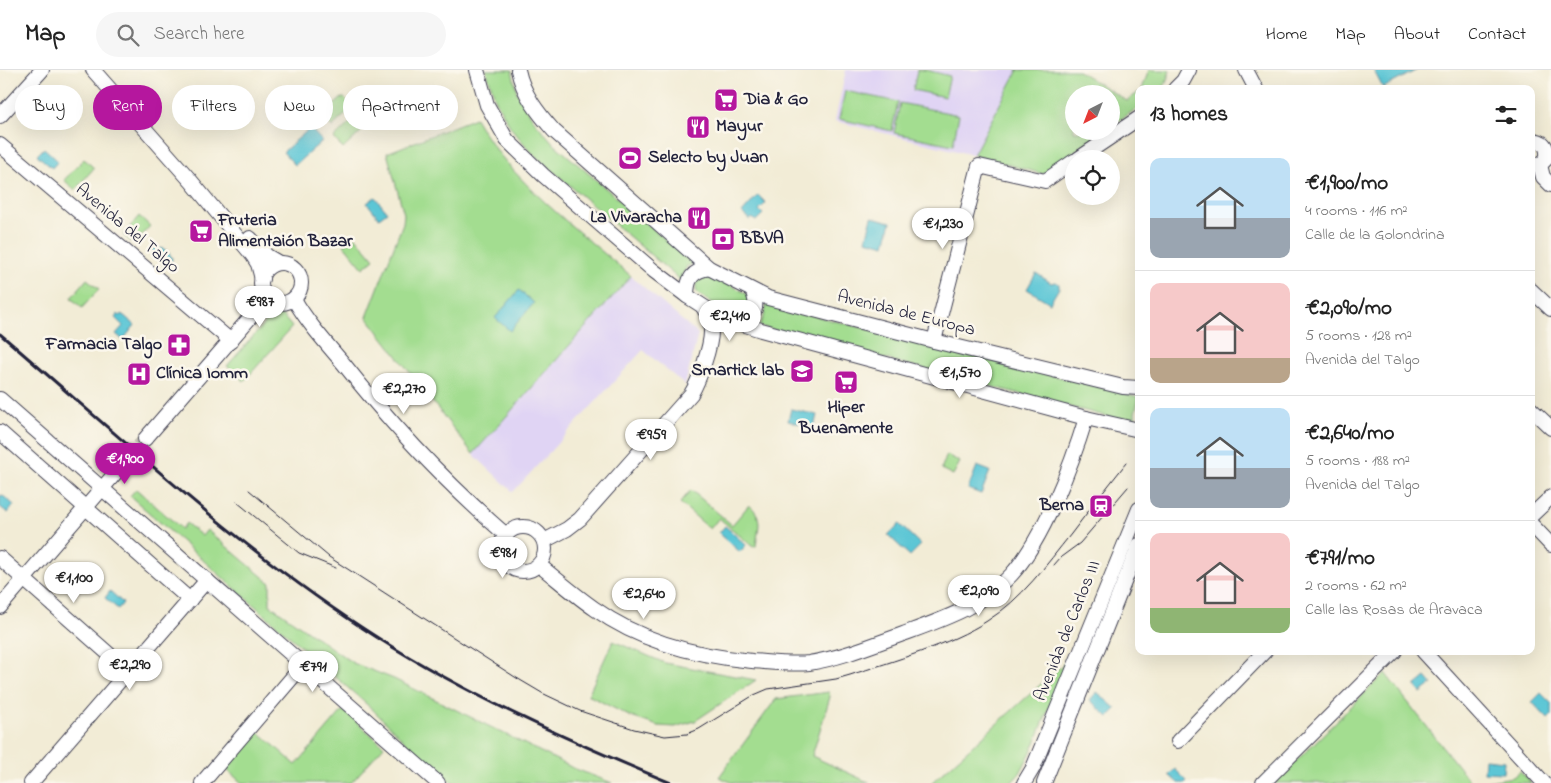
<!DOCTYPE html>
<meta charset="utf-8">
<style>
:root{--surface:#fff;--page:#f6f6f6;--text:#222;--muted:#767676;--line:#e0e0e0;--accent:#b5179e}
body{margin:0;font-family:"Indie Flower",sans-serif;background:var(--page);color:var(--text);height:100vh;display:flex;flex-direction:column;font-size:19px;white-space:nowrap}
*{box-sizing:border-box;margin:0}
p{font-size:16px;color:var(--muted)}
.icon{flex:none;width:28px;height:28px;fill:none;stroke:currentColor;stroke-width:2;stroke-linecap:round;stroke-linejoin:round}
.map{position:relative;flex:1;overflow:hidden}
.panel{position:absolute;left:1135px;top:15px;width:400px;height:570px;display:flex;flex-direction:column;background:var(--surface);border-radius:10px;box-shadow:0 5px 20px #0002}
.panel>*{flex:none}
.guide{position:absolute;left:15px;top:15px;width:475px;height:45px;display:flex;gap:10px}
.needle{width:32px;rotate:222deg}
.buttons{position:absolute;left:1065px;top:15px;display:grid;gap:10px}
.buttons a{display:grid;place-items:center;width:55px;height:55px;border-radius:50%;background:var(--surface);box-shadow:0 5px 20px #0002;font-size:25px}
.price{position:absolute;translate:-50% -42px;padding:0 11px;border-radius:18px;background:#fff;color:#222;font-size:16px;line-height:32px;filter:drop-shadow(0 1px 2px #0008)}
.price::after{content:'';position:absolute;left:50%;top:30px;width:15px;height:11px;margin-left:-8px;background:inherit;clip-path:polygon(0 0,100% 0,50% 100%)}
.price.current{background:var(--accent);color:#fff}
ul{padding:0;list-style:none}
li{display:flex;align-items:center;gap:15px;height:125px;padding:0 15px}
li+li{border-top:1px solid var(--line)}
li span{display:grid;place-items:center;flex:none;width:140px;height:100px;border-radius:10px;color:#555}
li>.icon{margin-inline-start:auto}
span .icon{width:60px;height:60px;fill:#fffc;stroke-width:1}
li b{font-size:21px}
h2{display:flex;justify-content:space-between;align-items:center;height:60px;padding:0 15px;font-size:21px}
.chip{padding:0 18px;border-radius:22px;background:var(--surface);box-shadow:0 5px 20px #0002;font-size:18px;line-height:45px}
.chip.current{background:var(--accent);color:#fff}
header{display:flex;align-items:center;gap:30px;box-sizing:border-box;height:70px;padding:0 25px;background:var(--surface);border-bottom:1px solid var(--line)}
header strong{font-size:24px}
nav{display:flex;gap:28px;margin-inline-start:auto;font-size:18px}
.search{width:350px;height:45px;background:var(--page);display:flex;align-items:center;gap:12px;box-sizing:border-box;padding:0 18px;border-radius:28px;color:var(--muted);font-size:19px}
.map>svg:first-child{display:block}
.built{fill:#e0d4f4}
.green{fill:#a3dd90;stroke:#628066}
.water{fill:#5bc6d5;stroke:#3e7488}
.lines{fill:none;stroke-linecap:round;stroke-linejoin:round}
.minor-tunnel{stroke:#c8c4b7;stroke-width:14;stroke-dasharray:14 7;stroke-linecap:butt}
.minor-casing{stroke:#414052;stroke-width:16}
.minor{stroke:#fff;stroke-width:14}
.tram{stroke:#22223b;stroke-width:1}
.rail{stroke:#22223b;stroke-width:3}
.labels{text-anchor:middle;dominant-baseline:central;stroke-width:5;stroke-linejoin:round;paint-order:stroke}
.poi-label{font-size:18px;font-weight:bold;fill:#22223b;stroke:#fbf7ec;text-anchor:start}
.street-label{font-size:18px;fill:#22223b;stroke:#fbf7ec}
</style>
<header>
<strong>Map</strong>
<div class="search"><svg class="icon" aria-label="search" viewBox="0 0 24 24"><circle cx="10" cy="10" r="6"/><path d="M15 15l6 6"/></svg>Search here</div>
<nav><a>Home</a><a>Map</a><a>About</a><a>Contact</a></nav>
</header>
<div class="map">
<svg width="1551" height="713" viewBox="0 0 1551 713">
<rect width="100%" height="100%" fill="#fbf7ec"/>
<filter id="ink" filterUnits="userSpaceOnUse"><feTurbulence type="fractalNoise" baseFrequency=".02" numOctaves="2"/><feDisplacementMap in="SourceGraphic" scale="10" xChannelSelector="R" yChannelSelector="G"/><feConvolveMatrix kernelMatrix="1 2 1 2 8 2 1 2 1" color-interpolation-filters="sRGB"/></filter>
<filter id="wash" filterUnits="userSpaceOnUse"><feTurbulence type="fractalNoise" baseFrequency=".0096" numOctaves="4" result="noise"/><feDisplacementMap in="SourceGraphic" scale="20" xChannelSelector="R" yChannelSelector="G"/><feGaussianBlur stdDeviation="1.12" result="paint"/><feColorMatrix in="noise" values="0 0 0 0 0 0 0 0 0 0 0 0 0 0 0 0 0 1.4 0 .05"/><feComposite in="paint" operator="in"/></filter>
<g filter="url(#wash)">
<rect width="100%" height="100%" fill="#f2ecd6"/>
<g class="built">
<polygon points="846,0 1018,0 973,85 835,51"/>
<polygon points="631,206 698,264 685,315 643,280 513,422 473,384"/>
</g>
<g class="green">
<polygon points="486,0 512,0 517,23 535,52 554,74 694,194 687,196 680,210 532,83 511,58 496,31"/>
<polygon points="917,0 926,0 950,6 945,27 913,20"/>
<polygon points="1018,0 1077,0 1127,31 1139,22 1139,37 1111,56 1111,24 1074,24 1074,61 1104,61 1043,104 973,85"/>
<path d="M1149,0H1170C1164,23 1163,19 1142,19Z"/>
<polygon points="845,21 898,32 892,61 839,49"/>
<polygon points="343,27 353,37 332,57 322,46"/>
<polygon points="900,33 959,45 953,75 894,63"/>
<polygon points="355,48 364,59 343,79 334,68"/>
<path d="M475,48C509,110 578,160 631,206L473,384L367,247L403,153L404,144L387,83Z"/>
<polygon points="84,89 94,98 75,120 64,110"/>
<polygon points="139,146 150,156 134,174 123,165"/>
<polygon points="355,166 374,189 363,198 344,175"/>
<polygon points="705,204 711,204 747,224 751,238 741,247 735,246 701,226 696,221 696,213"/>
<polygon points="87,209 99,219 82,238 71,228"/>
<polygon points="767,234 1139,327 1135,343 1136,354 759,256 764,246"/>
<polygon points="273,244 282,245 292,257 244,311 227,296"/>
<polygon points="947,385 960,392 953,405 941,399"/>
<polygon points="136,419 182,459 186,453 202,466 207,460 270,513 270,535 353,593 394,609 573,698 612,713 455,713 440,706 372,639 130,426"/>
<path d="M691,420L732,455L749,435C764,447 758,458 756,476L753,477L719,448L710,459L680,433Z"/>
<polygon points="613,571 665,593 756,610 695,651 675,657 658,656 631,647 588,625"/>
<polygon points="1068,590 1033,678 1020,703 1011,713 931,713"/>
<polygon points="1385,603 1471,713 1274,713 1283,704"/>
<polygon points="829,622 830,627 812,686 870,713 733,713 719,707 776,629"/>
<polygon points="343,640 384,676 351,713 242,713 220,694 253,657 296,695"/>
<polygon points="1520,701 1531,713 1478,713 1513,707"/>
</g>
<g class="water">
<polygon points="1375,0 1417,0 1383,18 1374,1"/>
<polygon points="310,58 322,71 295,95 283,82"/>
<polygon points="44,78 58,91 52,98 37,85"/>
<polygon points="758,125 766,133 759,140 763,144 756,151 752,148 750,150 742,143"/>
<polygon points="375,127 387,142 379,148 367,133"/>
<polygon points="872,147 891,152 885,175 866,170"/>
<path d="M154,178C164,178 167,179 172,188L171,194L167,196L153,186L152,180Z"/>
<polygon points="1036,203 1051,213 1056,212 1059,214 1059,218 1050,233 1027,219"/>
<polygon points="519,220 534,233 510,261 495,248"/>
<polygon points="118,244 120,246 122,244 135,255 123,270 116,264 123,256 115,248"/>
<polygon points="791,339 817,345 814,357 788,351"/>
<polygon points="977,396 990,401 981,424 968,419"/>
<polygon points="2,425 14,435 8,443 0,437 0,426"/>
<polygon points="899,454 921,475 910,486 888,465"/>
<polygon points="725,456 746,475 740,482 719,463"/>
<polygon points="110,521 123,533 118,539 105,528"/>
<polygon points="1426,607 1432,614 1421,623 1415,616"/>
<polygon points="1097,622 1116,639 1108,647 1090,630"/>
<polygon points="1541,623 1551,633 1551,646 1548,649 1532,632"/>
<polygon points="1485,689 1504,691 1503,703 1484,702"/>
<polygon points="1175,699 1187,711 1185,713 1178,713 1169,705"/>
</g>
</g>
<g filter="url(#ink)">
<g class="lines">
<polyline class="minor-tunnel" points="125,392 145,369"/>
<g class="minor-casing">
<g id="minor">
<polyline points="93,0 191,111 253,186 258,194 262,209"/>
<polyline points="477,0 487,35 507,70 543,105 654,201 687,226 718,246 761,260 1086,348 1139,360"/>
<path d="M518,0C523,24 538,43 554,61L709,198L768,228L934,271L1123,317L1139,318"/>
<polyline points="1246,0 1256,19"/>
<polyline points="1175,19 1183,11 1189,0"/>
<polyline points="0,46 42,0"/>
<path d="M1531,70C1543,70 1548,76 1547,87"/>
<polyline points="0,75 231,271"/>
<polyline points="1078,89 1139,48"/>
<polyline points="1531,95 1540,95 1551,84"/>
<polyline points="1540,95 1543,107 1551,115"/>
<polyline points="250,168 267,186 279,193"/>
<circle cx="281" cy="213" r="20"/>
<polyline points="1531,220 1551,239"/>
<path d="M687,226C687,209 692,201 709,198"/>
<path d="M294,229C307,252 326,273 343,293C392,355 446,413 506,465"/>
<path d="M740,253C754,246 759,239 753,222"/>
<polyline points="934,271 979,96 1045,111 1074,91"/>
<polyline points="0,329 438,713"/>
<polyline points="1531,339 1551,358"/>
<polyline points="0,362 190,530"/>
<polyline points="145,369 267,228"/>
<polyline points="1531,446 1551,427"/>
<polyline points="1531,454 1551,475"/>
<circle cx="523" cy="479" r="22"/>
<path d="M544,471L567,459L580,449L691,324C699,311 712,275 711,259C711,251 707,244 703,237"/>
<polyline points="0,488 128,601"/>
<path d="M539,495C558,510 576,526 595,539C641,572 697,586 752,591C768,592 792,595 809,593C841,588 872,575 903,564C941,550 983,536 1011,505C1043,470 1072,394 1086,348"/>
<polyline points="0,537 125,392"/>
<polyline points="1423,581 1544,713"/>
<polyline points="1178,671 1265,581"/>
<polyline points="31,713 207,510"/>
<polyline points="202,713 303,595"/>
<polyline points="1024,713 1033,698 1139,439"/>
<polyline points="1044,713 1139,475"/>
<polyline points="1263,713 1395,581"/>
</g>
</g>
<use href="#minor" class="minor"/>
<g class="tram">
<path d="M249,420L329,487L515,607L542,623L580,641L634,659L665,666L687,664L699,659L754,625L768,619L836,609L850,605C893,591 950,575 987,551C1022,529 1046,495 1071,464C1089,440 1108,416 1127,392"/>
<polyline points="237,432 299,483 336,498"/>
<polyline points="1054,495 1061,487 1080,473 1128,417"/>
</g>
<path class="rail" d="M0,264C123,369 242,482 378,568C471,627 570,671 671,713"/>
</g>
</g>
<defs>
<g id="supermarket-square" transform="scale(1.25)"><rect x="-9" y="-9" width="18" height="18" rx="4" fill="#b5179e" stroke="#fbf7ec"/><path d="M-6-5.5h2.5l.6 2H6L4.5 2H-2.5L-4.4-4H-6ZM-1.5 3.2a1.3 1.3 0 1 0 .1 0ZM3 3.2a1.3 1.3 0 1 0 .1 0Z" fill="#fff"/></g>
<g id="restaurant-square" transform="scale(1.25)"><rect x="-9" y="-9" width="18" height="18" rx="4" fill="#b5179e" stroke="#fbf7ec"/><path d="M-5-6h1v4h1v-4h1v4h1v-4h1v5L-1.5 .5V6h-2V.5L-5-1ZM5-6V6H3V1.5H1.5Q1.5-4 5-6Z" fill="#fff"/></g>
<g id="stadium-square" transform="scale(1.25)"><rect x="-9" y="-9" width="18" height="18" rx="4" fill="#b5179e" stroke="#fbf7ec"/><path d="M0-5a6.5 5 0 1 0 0 10a6.5 5 0 1 0 0-10ZM-3.5-1.8h7v3.6h-7Z" fill="#fff"/></g>
<g id="bank-square" transform="scale(1.25)"><rect x="-9" y="-9" width="18" height="18" rx="4" fill="#b5179e" stroke="#fbf7ec"/><path d="M-6-4H6V4H-6ZM0-2.3a2.3 2.3 0 1 0 0 4.6a2.3 2.3 0 1 0 0-4.6Z" fill="#fff"/></g>
<g id="pharmacy-square" transform="scale(1.25)"><rect x="-9" y="-9" width="18" height="18" rx="4" fill="#b5179e" stroke="#fbf7ec"/><path d="M-2-6h4v4h4v4h-4v4h-4v-4h-4v-4h4Z" fill="#fff"/></g>
<g id="school-square" transform="scale(1.25)"><rect x="-9" y="-9" width="18" height="18" rx="4" fill="#b5179e" stroke="#fbf7ec"/><path d="M0-5L7-2L0 1L-7-2ZM-4 1L0 2.5L4 1V4Q0 6-4 4Z" fill="#fff"/></g>
<g id="hospital-square" transform="scale(1.25)"><rect x="-9" y="-9" width="18" height="18" rx="4" fill="#b5179e" stroke="#fbf7ec"/><path d="M-5-5h3v3.5h4V-5h3V5h-3V1.5h-4V5h-3Z" fill="#fff"/></g>
<g id="station-square" transform="scale(1.25)"><rect x="-9" y="-9" width="18" height="18" rx="4" fill="#b5179e" stroke="#fbf7ec"/><path d="M-3-6H3Q5-6 5-4V2Q5 4 3 4L4.5 6H3L1.5 4h-3L-3 6H-4.5L-3 4Q-5 4-5 2V-4Q-5-6-3-6ZM-3.5-4v3h7v-3ZM-3.5 1v1.5H-2V1ZM2 1v1.5H3.5V1Z" fill="#fff"/></g>
</defs>
<g fill-rule="evenodd">
<use href="#supermarket-square" x="726" y="30"/>
<use href="#restaurant-square" x="698" y="57"/>
<use href="#stadium-square" x="630" y="88"/>
<use href="#restaurant-square" x="699" y="148"/>
<use href="#supermarket-square" x="201" y="161"/>
<use href="#bank-square" x="723" y="169"/>
<use href="#pharmacy-square" x="179" y="275"/>
<use href="#school-square" x="802" y="301"/>
<use href="#hospital-square" x="139" y="304"/>
<use href="#supermarket-square" x="846" y="312"/>
<use href="#station-square" x="1101" y="436"/>
</g>
<g class="labels">
<g class="poi-label">
<text x="744" y="30">Dia &amp; Go</text>
<text x="716" y="57">Mayur</text>
<text x="648" y="88">Selecto by Juan</text>
<text x="682" y="148" text-anchor="end">La Vivaracha</text>
<text x="218" y="151">Fruteria<tspan x="218" dy="21">Alimentaión Bazar</tspan></text>
<text x="740" y="169">BBVA</text>
<text x="162" y="275" text-anchor="end">Farmacia Talgo</text>
<text x="784" y="301" text-anchor="end">Smartick lab</text>
<text x="156" y="304">Clínica Iomm</text>
<text x="846" y="338" text-anchor="middle">Hiper<tspan x="846" dy="21">Buenamente</tspan></text>
<text x="1084" y="436" text-anchor="end">Berna</text>
</g>
<g class="street-label">
<text transform="translate(127 159) rotate(40)">Avenida del Talgo</text>
<text transform="translate(906 244) rotate(14)">Avenida de Europa</text>
<text transform="translate(1068 561) rotate(-68)">Avenida de Carlos III</text>
</g>
</g>
</svg>
<div class="buttons">
<a><svg class="needle" viewBox="-14 -14 28 28"><path d="M0-13l5 13h-10z" fill="#e53935"/><path d="M0 13l5-13h-10z" fill="#767676"/></svg></a>
<a><svg class="icon" aria-label="locate" viewBox="0 0 24 24"><circle cx="12" cy="12" r="6"/><path d="M12 2v4M12 18v4M2 12h4M18 12h4"/></svg></a>
</div>
<b class="price" style="left:943px;top:180px">€1,230</b>
<b class="price" style="left:260px;top:258px">€987</b>
<b class="price" style="left:730px;top:272px">€2,410</b>
<b class="price" style="left:960px;top:329px">€1,570</b>
<b class="price" style="left:404px;top:345px">€2,270</b>
<b class="price" style="left:651px;top:391px">€959</b>
<b class="price current" style="left:125px;top:415px">€1,900</b>
<b class="price" style="left:503px;top:509px">€981</b>
<b class="price" style="left:74px;top:534px">€1,100</b>
<b class="price" style="left:979px;top:547px">€2,090</b>
<b class="price" style="left:644px;top:550px">€2,640</b>
<b class="price" style="left:130px;top:621px">€2,290</b>
<b class="price" style="left:313px;top:623px">€791</b>
<div class="guide">
<a class="chip">Buy</a>
<a class="chip current">Rent</a>
<a class="chip">Filters</a>
<a class="chip">New</a>
<a class="chip">Apartment</a>
</div>
<section class="panel">
<h2>13 homes<svg class="icon" aria-label="filters" viewBox="0 0 24 24"><path d="M4 7h16M4 17h16"/><circle cx="9" cy="7" r="2"/><circle cx="15" cy="17" r="2"/></svg></h2>
<ul>
<li><span style="background:linear-gradient(#bfe0f5 60%,#9aa5b1 0)"><svg class="icon" aria-label="home" viewBox="0 0 24 24"><path d="M3 11l9-7 9 7M6 9v11h12V9"/></svg></span><div><b>€1,900/mo</b><p>4 rooms · 116 m²</p><p>Calle de la Golondrina</p></div></li>
<li><span style="background:linear-gradient(#f6c9c9 75%,#b9a48a 0)"><svg class="icon" aria-label="home" viewBox="0 0 24 24"><path d="M3 11l9-7 9 7M6 9v11h12V9"/></svg></span><div><b>€2,090/mo</b><p>5 rooms · 128 m²</p><p>Avenida del Talgo</p></div></li>
<li><span style="background:linear-gradient(#bfe0f5 60%,#9aa5b1 0)"><svg class="icon" aria-label="home" viewBox="0 0 24 24"><path d="M3 11l9-7 9 7M6 9v11h12V9"/></svg></span><div><b>€2,640/mo</b><p>5 rooms · 188 m²</p><p>Avenida del Talgo</p></div></li>
<li><span style="background:linear-gradient(#f6c9c9 75%,#8fb573 0)"><svg class="icon" aria-label="home" viewBox="0 0 24 24"><path d="M3 11l9-7 9 7M6 9v11h12V9"/></svg></span><div><b>€791/mo</b><p>2 rooms · 62 m²</p><p>Calle las Rosas de Aravaca</p></div></li>
</ul>
</section>
</div>
